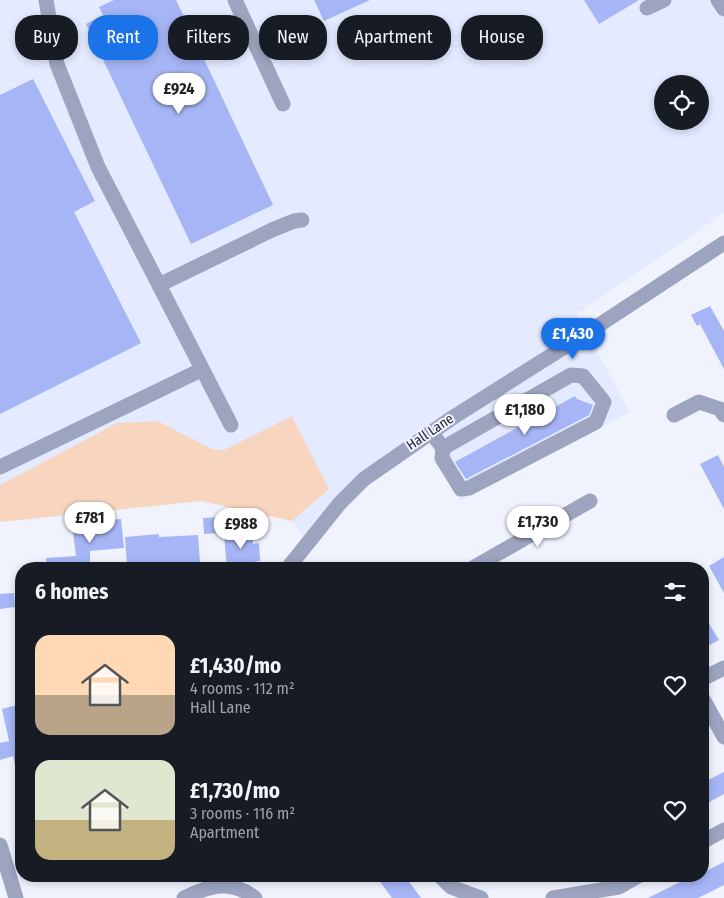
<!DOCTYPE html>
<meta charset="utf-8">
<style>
:root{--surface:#171b24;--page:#20242c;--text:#f1f3f6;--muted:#9ea1a6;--accent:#1a73e8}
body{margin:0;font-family:"Fira Sans Condensed",sans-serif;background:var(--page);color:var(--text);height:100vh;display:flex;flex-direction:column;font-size:19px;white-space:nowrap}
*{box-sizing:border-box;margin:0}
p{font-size:16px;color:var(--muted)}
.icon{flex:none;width:28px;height:28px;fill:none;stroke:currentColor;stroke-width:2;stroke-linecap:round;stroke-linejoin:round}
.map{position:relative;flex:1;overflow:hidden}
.drawer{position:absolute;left:15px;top:562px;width:694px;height:320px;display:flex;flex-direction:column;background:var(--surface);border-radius:20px;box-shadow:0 2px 8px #0003}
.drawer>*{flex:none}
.guide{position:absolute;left:15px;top:15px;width:695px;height:45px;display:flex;gap:10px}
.fabs{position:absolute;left:654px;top:75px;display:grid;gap:10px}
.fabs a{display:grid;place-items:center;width:55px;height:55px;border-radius:50%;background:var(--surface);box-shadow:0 2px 8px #0003;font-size:25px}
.price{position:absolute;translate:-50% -42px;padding:0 11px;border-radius:18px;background:#fff;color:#222;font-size:16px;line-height:32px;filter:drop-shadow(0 1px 2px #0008)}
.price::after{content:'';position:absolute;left:50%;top:30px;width:15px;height:11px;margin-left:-8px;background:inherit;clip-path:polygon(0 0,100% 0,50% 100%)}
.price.selected{background:var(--accent);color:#fff}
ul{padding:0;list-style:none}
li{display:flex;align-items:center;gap:15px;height:125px;padding:0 20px}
li span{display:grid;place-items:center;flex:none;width:140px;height:100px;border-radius:15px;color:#555}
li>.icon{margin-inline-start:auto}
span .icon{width:60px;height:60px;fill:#fffc;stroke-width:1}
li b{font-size:21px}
h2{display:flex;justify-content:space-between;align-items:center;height:60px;padding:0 20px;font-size:21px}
.tag{padding:0 18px;border-radius:20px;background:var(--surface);box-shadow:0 2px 8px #0003;font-size:18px;line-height:45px}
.tag.selected{background:var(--accent);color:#fff}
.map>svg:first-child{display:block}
.built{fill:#e4eaff;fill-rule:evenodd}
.green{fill:#f8d5bf}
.building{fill:#a5b5f5}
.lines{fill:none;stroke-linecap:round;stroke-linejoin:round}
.minor{stroke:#9ca4c0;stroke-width:15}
.labels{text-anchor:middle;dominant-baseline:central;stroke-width:4;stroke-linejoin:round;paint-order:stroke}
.street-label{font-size:14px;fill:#1b1e27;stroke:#f0f3fe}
</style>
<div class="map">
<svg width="724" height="898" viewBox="0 0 724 898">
<rect width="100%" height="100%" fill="#f0f3fe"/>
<path class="built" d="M8,0H724V213L577,314L630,412L460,501L428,439L303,536L292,521L328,489L292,416L225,450L212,449L158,421L117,423L0,485V1ZM662,84H700V121H662Z"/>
<polygon class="green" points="292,416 329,489 292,521 201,501 0,522 0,485 117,423 158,421 212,449 224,450"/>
<g class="building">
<polygon points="114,0 176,0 273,205 191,244 86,24 103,15 99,7"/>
<polygon points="314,0 370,0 324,21"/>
<polygon points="584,0 639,0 599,24"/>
<polygon points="33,79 95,201 74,212 141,343 0,414 0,95"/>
<polygon points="710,306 724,331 724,369 700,324 697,326 691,315"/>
<polygon points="575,396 577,399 593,405 589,415 466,479 455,462"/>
<polygon points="718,455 724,467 724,509 700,464"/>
<polygon points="219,517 221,533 204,534 203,518"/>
<polygon points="121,519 124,548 90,551 90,569 47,569 46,558 76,556 73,532 76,531 76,523"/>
<polygon points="252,532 253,544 259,543 260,561 254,562 255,564 242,565 242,569 227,569 224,535"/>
<polygon points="159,534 159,537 198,535 200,563 165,565 165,562 127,565 125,537"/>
<polygon points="724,557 724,593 709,566"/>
<polygon points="14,593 15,607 0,609 0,594"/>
<polygon points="702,612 719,640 702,649"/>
<polygon points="21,704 21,769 16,769 13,756 0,760 0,743 9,741 2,709"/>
<polygon points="724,772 724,794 702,806 702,783"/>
<polygon points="724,862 724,885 698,898 648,898 692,876 702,876 702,873"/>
<polygon points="376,876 405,876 421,898 392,898"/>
</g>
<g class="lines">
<g class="minor">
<polyline points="46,0 57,64 98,167 159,285 272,230 294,221 302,220"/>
<polyline points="235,0 283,104"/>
<polyline points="718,0 724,9"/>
<polyline points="647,8 664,0"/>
<polyline points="159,285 231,425"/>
<polyline points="674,415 699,402 720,409 724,415"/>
<polyline points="431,432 443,448 571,375 583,376 604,402 596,422 469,488 461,489 442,458 443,448"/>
<polyline points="0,467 201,370"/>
<polyline points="287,569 340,503 364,479 452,418 590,331 724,243"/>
<polyline points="471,569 590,501"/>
<polyline points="702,679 724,668"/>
<polyline points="702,697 724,737"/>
<polyline points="702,842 724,830"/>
<polyline points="0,845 16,898"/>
<polyline points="440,876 451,887 481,898"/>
<path d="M184,898C210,885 231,879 255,898"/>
<polyline points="553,898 619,887 638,876"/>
</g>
</g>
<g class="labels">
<g class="street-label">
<text transform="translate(430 432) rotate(-34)">Hall Lane</text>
</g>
</g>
</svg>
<div class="fabs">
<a><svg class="icon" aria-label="locate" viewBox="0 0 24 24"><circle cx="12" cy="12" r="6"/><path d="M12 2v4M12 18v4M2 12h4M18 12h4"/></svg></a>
</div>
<b class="price" style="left:179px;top:115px">£924</b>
<b class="price selected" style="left:573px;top:360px">£1,430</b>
<b class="price" style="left:525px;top:436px">£1,180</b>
<b class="price" style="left:90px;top:544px">£781</b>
<b class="price" style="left:538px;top:548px">£1,730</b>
<b class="price" style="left:241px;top:550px">£988</b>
<div class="guide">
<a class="tag">Buy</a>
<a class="tag selected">Rent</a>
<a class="tag">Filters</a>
<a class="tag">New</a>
<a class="tag">Apartment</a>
<a class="tag">House</a>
</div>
<section class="drawer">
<h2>6 homes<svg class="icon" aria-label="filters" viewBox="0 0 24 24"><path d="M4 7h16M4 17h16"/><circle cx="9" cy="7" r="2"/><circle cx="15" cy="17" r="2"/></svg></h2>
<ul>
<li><span style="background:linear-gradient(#ffd9b3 60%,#b9a48a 0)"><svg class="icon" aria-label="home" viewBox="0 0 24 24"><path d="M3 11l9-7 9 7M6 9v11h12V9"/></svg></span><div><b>£1,430/mo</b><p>4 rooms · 112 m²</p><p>Hall Lane</p></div><svg class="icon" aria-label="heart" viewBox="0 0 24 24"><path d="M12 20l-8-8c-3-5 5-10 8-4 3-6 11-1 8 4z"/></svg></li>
<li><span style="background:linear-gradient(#dfe7d0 60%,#c2b280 0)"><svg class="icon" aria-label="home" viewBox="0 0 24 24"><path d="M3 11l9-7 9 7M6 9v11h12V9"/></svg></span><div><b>£1,730/mo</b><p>3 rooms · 116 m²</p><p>Apartment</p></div><svg class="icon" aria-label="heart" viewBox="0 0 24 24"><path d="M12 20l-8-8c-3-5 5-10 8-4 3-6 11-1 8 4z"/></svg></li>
</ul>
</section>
</div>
